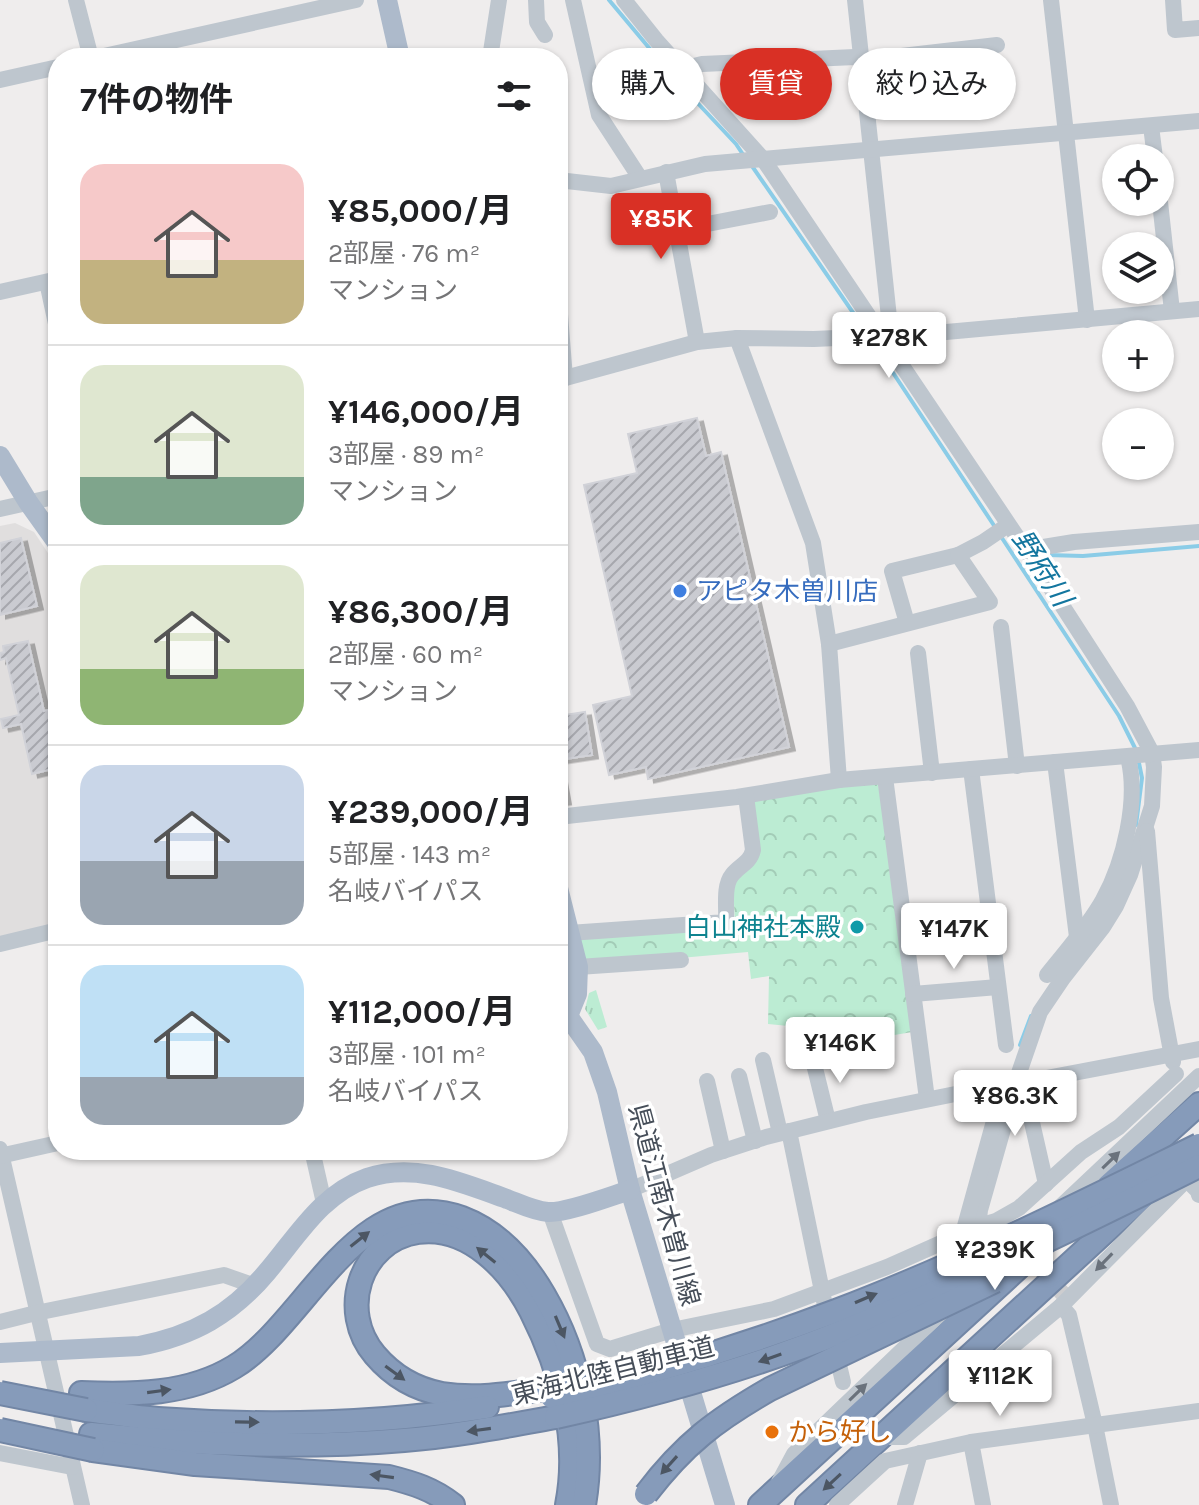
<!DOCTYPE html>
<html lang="ja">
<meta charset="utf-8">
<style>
:root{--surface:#fff;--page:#f2f2f2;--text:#202124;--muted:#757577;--line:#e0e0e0;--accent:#d93025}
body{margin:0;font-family:Karla,"Noto Sans JP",sans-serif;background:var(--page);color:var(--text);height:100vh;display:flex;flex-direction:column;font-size:30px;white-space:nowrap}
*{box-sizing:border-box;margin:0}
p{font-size:26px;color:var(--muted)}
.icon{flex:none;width:44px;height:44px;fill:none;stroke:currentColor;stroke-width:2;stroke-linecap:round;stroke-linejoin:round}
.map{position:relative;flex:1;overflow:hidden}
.side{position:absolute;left:48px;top:48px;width:520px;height:1112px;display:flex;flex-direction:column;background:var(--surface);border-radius:32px;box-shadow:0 2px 6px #0004}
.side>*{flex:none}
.banner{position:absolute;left:592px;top:48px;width:486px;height:72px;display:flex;gap:16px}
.fabs{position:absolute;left:1102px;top:144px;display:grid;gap:16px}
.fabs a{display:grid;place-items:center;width:72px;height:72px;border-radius:50%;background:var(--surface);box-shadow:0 2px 6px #0004;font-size:40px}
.price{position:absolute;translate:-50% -68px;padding:0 18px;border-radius:8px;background:#fff;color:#222;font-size:26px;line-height:52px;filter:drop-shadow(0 2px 4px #0008)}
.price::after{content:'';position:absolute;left:50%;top:48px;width:24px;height:18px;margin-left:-12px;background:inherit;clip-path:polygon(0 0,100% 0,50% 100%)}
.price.on{background:var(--accent);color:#fff}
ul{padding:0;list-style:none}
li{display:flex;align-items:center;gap:24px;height:200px;padding:0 32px}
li+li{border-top:2px solid var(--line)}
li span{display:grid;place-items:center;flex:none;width:224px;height:160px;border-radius:24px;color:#555}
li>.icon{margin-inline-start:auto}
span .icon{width:96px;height:96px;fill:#fffc;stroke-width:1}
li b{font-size:34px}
h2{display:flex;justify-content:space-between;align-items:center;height:96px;padding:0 32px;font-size:34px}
.chip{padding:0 28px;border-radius:36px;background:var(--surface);box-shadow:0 2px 6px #0004;font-size:28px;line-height:72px}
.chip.on{background:var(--accent);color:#fff}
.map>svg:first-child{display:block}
.education{fill:#e0dede}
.grass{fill:url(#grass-tufts)}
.park{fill:url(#park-crowns)}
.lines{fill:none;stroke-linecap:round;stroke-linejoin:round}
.stream{stroke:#8bcce7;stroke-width:4}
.building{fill:url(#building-hatch);stroke:#d1d2d8;stroke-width:2;filter:url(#shadow)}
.minor-tunnel{stroke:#cdcdcf;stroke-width:16;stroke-dasharray:16 8;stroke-linecap:butt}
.highway-casing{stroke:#7286a5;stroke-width:26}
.minor{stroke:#bec6ce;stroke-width:16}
.major{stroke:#adbacb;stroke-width:20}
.highway{stroke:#869bba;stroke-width:22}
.highway-bridge-casing{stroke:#7286a5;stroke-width:26;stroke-linecap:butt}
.highway-bridge{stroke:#869bba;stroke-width:22}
.oneway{fill:#6a727c}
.oneway2{fill:#4c5663}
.shop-dot{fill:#3f7fe0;stroke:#fff;stroke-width:3}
.culture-dot{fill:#0f9aa8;stroke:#fff;stroke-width:3}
.food-dot{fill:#e8710a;stroke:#fff;stroke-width:3}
.labels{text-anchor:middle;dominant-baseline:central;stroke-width:7;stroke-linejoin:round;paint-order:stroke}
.shop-label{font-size:26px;fill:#366cbe;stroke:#fff;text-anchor:start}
.culture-label{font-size:26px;fill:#0d838f;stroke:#fff;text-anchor:end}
.street-label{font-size:26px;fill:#464e59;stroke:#fff}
.food-label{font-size:26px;fill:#c56008;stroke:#fff;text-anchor:start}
.water-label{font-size:28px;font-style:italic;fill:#13769f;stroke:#fff}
</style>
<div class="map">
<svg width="1199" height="1505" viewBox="0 0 1199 1505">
<defs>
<pattern id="grass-tufts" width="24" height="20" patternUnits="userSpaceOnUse" patternTransform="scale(2)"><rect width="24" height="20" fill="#bcecd3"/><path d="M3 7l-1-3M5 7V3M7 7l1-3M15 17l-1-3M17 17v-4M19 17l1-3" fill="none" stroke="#a3ccb7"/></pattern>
<pattern id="park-crowns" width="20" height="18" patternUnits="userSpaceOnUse" patternTransform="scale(2)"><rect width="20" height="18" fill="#bcecd3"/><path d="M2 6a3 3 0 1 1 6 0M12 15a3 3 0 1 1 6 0" fill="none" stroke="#a3ccb7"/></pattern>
<pattern id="building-hatch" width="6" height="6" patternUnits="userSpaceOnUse" patternTransform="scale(2)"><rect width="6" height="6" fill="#cacbd1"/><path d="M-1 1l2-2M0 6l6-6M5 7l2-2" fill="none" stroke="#a6a7ad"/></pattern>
<filter id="shadow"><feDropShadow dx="6" dy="3.5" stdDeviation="0" flood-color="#0004"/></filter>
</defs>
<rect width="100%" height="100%" fill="#efeded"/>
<polygon class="education" points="15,523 34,532 58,568 58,925 0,938 0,526"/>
<polygon class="grass" points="596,990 607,1027 598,1030 585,1009 589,993"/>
<polygon class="park" points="877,777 918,1031 830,1046 819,1029 768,1024 769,976 751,979 748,952 578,967 571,939 735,925 733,881 751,858 753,794"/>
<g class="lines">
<g class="stream">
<polyline points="609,0 676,80 736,144 744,156"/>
<polyline points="752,166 865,330"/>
<polyline points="872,341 995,527"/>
<polyline points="1000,535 1119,716 1136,750"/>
<polyline points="1047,555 1083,556 1199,546"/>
<polyline points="1136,825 1142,778 1138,758"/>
<polyline points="1020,1045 1031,1016"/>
</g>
</g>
<g class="building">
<polygon points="697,418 706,456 721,452 789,747 648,779 646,767 609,775 593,705 632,696 584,485 637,473 628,434"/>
<polygon points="21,538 37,606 0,615 0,543"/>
<polygon points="28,641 44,711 58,708 58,766 56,768 32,774 21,724 3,728 1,719 19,715 6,658 0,660 0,653 4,652 3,646"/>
<polygon points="585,712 592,755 558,760 558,716"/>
<polygon points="558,762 565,801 558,802"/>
</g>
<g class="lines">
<polyline class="minor-tunnel" points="1023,1250 1064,1295"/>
<g class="highway-casing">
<g id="highway">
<polyline points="1109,1185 1199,1104"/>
<path d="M551,1388C515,1393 478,1400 442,1394C415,1389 392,1375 375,1355C338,1312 359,1241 418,1232C469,1225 510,1270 531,1311C561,1370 580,1439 567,1505"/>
<path d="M81,1393C133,1395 188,1395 234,1367C307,1323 357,1180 462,1218C499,1232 525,1262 544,1295C580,1357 596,1435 584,1505"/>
<path d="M86,1410C110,1413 134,1417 158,1419C268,1427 378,1424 487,1407"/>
<path d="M91,1434C196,1445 300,1449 404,1440C455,1436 506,1426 556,1417"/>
<path d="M93,1450L195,1464L389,1477C413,1483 433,1489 453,1505"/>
<polyline points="760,1505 1042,1246"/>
<polyline points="807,1505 1145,1195"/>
</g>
</g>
<g class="minor">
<polyline points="76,0 91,58"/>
<polyline points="536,0 537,22 545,35"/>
<polyline points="573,0 599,115 640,178"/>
<polyline points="624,0 656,40 763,159 1036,565 1127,706 1152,753 1154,767 1152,806 1130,875 1116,906 1103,927 1063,978 1040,1012 1019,1073 980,1210 977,1237"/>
<polyline points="855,0 891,336"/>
<polyline points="1051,0 1087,320"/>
<polyline points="1173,0 1175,30 1199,28"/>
<polyline points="95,58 356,0"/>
<polyline points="490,58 499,0"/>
<polyline points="682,69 702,64 855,57 867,60 997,45"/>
<polyline points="0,80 58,67"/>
<polyline points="595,94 638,85"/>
<polyline points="1151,126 1155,158"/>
<polyline points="666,172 697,342"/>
<polyline points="558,180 611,186 705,164 1199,121"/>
<polyline points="1160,202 1172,311"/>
<polyline points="676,230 770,212"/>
<polyline points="47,282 58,333"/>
<polyline points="558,289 565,378"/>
<polyline points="0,292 58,279"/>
<polyline points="737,338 813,543 829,644 839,780"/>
<polyline points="558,380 697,342 737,338 814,339 924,334 1199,309"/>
<polyline points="0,509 58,496"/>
<polyline points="1025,550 1074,542 1199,532"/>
<polyline points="907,623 892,571 958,555 983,542 1008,525"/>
<polyline points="1001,627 1017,766"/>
<polyline points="829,644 990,602 958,555"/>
<polyline points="918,653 932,773"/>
<polyline points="1055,762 1077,937"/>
<polyline points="971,769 1006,1045"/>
<polyline points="885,777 927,1099"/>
<polyline points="558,817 737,797 839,780 1199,750"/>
<polyline points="1147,831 1161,998 1173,1062"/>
<path d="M569,933L726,922C727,908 723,886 732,875C740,865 750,863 753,850L746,796"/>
<polyline points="0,944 58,930"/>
<polyline points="578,967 681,960"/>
<path d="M1047,975C1066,951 1088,927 1103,900C1124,862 1139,800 1128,757"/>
<polyline points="913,994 998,987"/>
<polyline points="763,1060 780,1133"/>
<polyline points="813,1060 828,1121"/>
<polyline points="739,1076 755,1141"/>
<polyline points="707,1081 723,1151"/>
<polyline points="1023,1083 1046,1184"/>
<polyline points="789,1131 829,1325"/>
<polyline points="0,1149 82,1505"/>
<polyline points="312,1150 324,1203"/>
<polyline points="0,1156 58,1143"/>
<polyline points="1186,1179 1198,1191 1199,1195"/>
<polyline points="630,1190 711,1155 766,1137 866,1112 995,1086 1016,1084 1199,1049"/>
<polyline points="1058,1209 1199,1076"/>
<polyline points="550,1212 597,1344 610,1349 672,1330 774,1309 887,1267 979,1226 996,1221 1019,1208 1081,1152 1119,1127 1176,1074"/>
<polyline points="962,1237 1004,1085"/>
<polyline points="1061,1306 1069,1315 1095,1425 1111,1505"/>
<polyline points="0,1322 36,1313 224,1275 255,1286"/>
<polyline points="835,1348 843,1382"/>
<polyline points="880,1437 904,1437 1061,1306 1189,1177"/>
<polyline points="971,1442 983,1505"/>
<polyline points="0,1453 72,1467"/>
<polyline points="779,1482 794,1454 942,1312"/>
<polyline points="837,1505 885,1461 971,1442 1199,1411"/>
<polyline points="905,1505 920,1453"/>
</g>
<g class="major">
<polyline points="387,0 400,58"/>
<polyline points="0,456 28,502 58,544"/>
<polyline points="558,888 578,967 577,994 568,1016"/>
<polyline points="558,1005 568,1016 593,1052 607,1092 630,1190 725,1505"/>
<path d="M0,1353L139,1346C193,1336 232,1314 267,1272C297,1237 321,1194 367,1178C416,1162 462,1183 507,1199C520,1204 534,1211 548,1212C567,1213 611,1196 630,1190"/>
</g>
<use href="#highway" class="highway"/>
<g class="highway-bridge-casing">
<g id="highway-bridge">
<polyline points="0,1393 86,1410"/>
<path d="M552,1397C649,1375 743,1346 836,1311C960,1264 1079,1204 1199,1145"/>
<path d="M556,1417C655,1395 753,1368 846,1330C967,1281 1083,1224 1199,1166"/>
<polyline points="0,1430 93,1450"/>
<path d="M646,1494C684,1444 716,1420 770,1389L995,1281"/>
</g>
</g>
<use href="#highway-bridge" class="highway-bridge"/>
</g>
<defs><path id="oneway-solid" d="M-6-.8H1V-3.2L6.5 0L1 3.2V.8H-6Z" transform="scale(2)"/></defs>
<g class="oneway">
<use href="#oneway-solid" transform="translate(1111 1160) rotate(-44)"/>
<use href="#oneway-solid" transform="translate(1104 1262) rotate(134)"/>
<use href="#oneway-solid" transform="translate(858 1392) rotate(-44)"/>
</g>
<g class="oneway2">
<use href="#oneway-solid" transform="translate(360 1239) rotate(-38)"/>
<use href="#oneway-solid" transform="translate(486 1255) rotate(-141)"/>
<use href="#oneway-solid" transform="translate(866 1298) rotate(-23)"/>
<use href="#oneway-solid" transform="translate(560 1327) rotate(67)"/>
<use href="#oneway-solid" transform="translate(770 1358) rotate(161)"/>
<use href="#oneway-solid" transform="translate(395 1373) rotate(36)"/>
<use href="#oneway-solid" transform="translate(159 1391) rotate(-8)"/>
<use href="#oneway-solid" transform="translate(247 1422) rotate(1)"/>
<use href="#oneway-solid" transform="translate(479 1430) rotate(172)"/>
<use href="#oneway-solid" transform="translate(669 1465) rotate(132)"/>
<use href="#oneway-solid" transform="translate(382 1476) rotate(-172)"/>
<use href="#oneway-solid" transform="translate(832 1482) rotate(137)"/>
</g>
<circle class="shop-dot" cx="680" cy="591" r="8"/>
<circle class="culture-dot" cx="857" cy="927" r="8"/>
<circle class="food-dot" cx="772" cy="1432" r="8"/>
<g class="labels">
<g class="shop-label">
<text x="696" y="591">アピタ木曽川店</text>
</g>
<g class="culture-label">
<text x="841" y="927">白山神社本殿</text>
</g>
<g class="street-label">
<text transform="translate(664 1205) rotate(75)">県道江南木曽川線</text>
<text transform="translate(613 1371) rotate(-14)">東海北陸自動車道</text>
</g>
<g class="food-label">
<text x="788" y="1432">から好し</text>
</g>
<g class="water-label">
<text transform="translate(1042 568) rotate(57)">野府川</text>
</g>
</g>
</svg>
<div class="fabs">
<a><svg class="icon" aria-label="locate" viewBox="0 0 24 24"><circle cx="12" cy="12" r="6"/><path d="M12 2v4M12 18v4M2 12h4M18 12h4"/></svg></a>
<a><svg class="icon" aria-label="layers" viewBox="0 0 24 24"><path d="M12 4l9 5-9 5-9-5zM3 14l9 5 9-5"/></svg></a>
<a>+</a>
<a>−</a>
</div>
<b class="price on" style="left:661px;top:261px">¥85K</b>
<b class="price" style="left:889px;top:380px">¥278K</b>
<b class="price" style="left:954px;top:971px">¥147K</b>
<b class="price" style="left:840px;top:1085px">¥146K</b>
<b class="price" style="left:1015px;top:1138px">¥86.3K</b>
<b class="price" style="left:995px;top:1292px">¥239K</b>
<b class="price" style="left:1000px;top:1418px">¥112K</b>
<div class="banner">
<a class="chip">購入</a>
<a class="chip on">賃貸</a>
<a class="chip">絞り込み</a>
</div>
<section class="side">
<h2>7件の物件<svg class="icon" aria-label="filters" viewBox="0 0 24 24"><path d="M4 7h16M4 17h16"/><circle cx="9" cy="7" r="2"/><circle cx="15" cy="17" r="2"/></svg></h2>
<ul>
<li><span style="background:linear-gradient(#f6c9c9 60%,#c2b280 0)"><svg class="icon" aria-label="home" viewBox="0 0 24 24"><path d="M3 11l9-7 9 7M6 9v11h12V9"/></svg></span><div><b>¥85,000/月</b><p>2部屋 · 76 m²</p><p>マンション</p></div></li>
<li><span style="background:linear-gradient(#dfe7d0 70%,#7fa58c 0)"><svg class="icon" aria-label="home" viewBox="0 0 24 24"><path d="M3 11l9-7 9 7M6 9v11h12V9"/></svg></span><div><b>¥146,000/月</b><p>3部屋 · 89 m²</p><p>マンション</p></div></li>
<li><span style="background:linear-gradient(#dfe7d0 65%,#8fb573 0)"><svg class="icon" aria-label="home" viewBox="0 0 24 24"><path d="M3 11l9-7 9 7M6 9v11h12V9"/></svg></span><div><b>¥86,300/月</b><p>2部屋 · 60 m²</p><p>マンション</p></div></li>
<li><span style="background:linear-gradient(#c9d6e8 60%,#9aa5b1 0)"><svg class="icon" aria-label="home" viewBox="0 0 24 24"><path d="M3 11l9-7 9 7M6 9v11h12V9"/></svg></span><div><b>¥239,000/月</b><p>5部屋 · 143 m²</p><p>名岐バイパス</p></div></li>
<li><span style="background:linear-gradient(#bfe0f5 70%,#9aa5b1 0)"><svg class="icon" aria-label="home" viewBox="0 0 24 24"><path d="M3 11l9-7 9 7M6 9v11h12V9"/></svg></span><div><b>¥112,000/月</b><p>3部屋 · 101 m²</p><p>名岐バイパス</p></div></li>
</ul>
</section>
</div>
